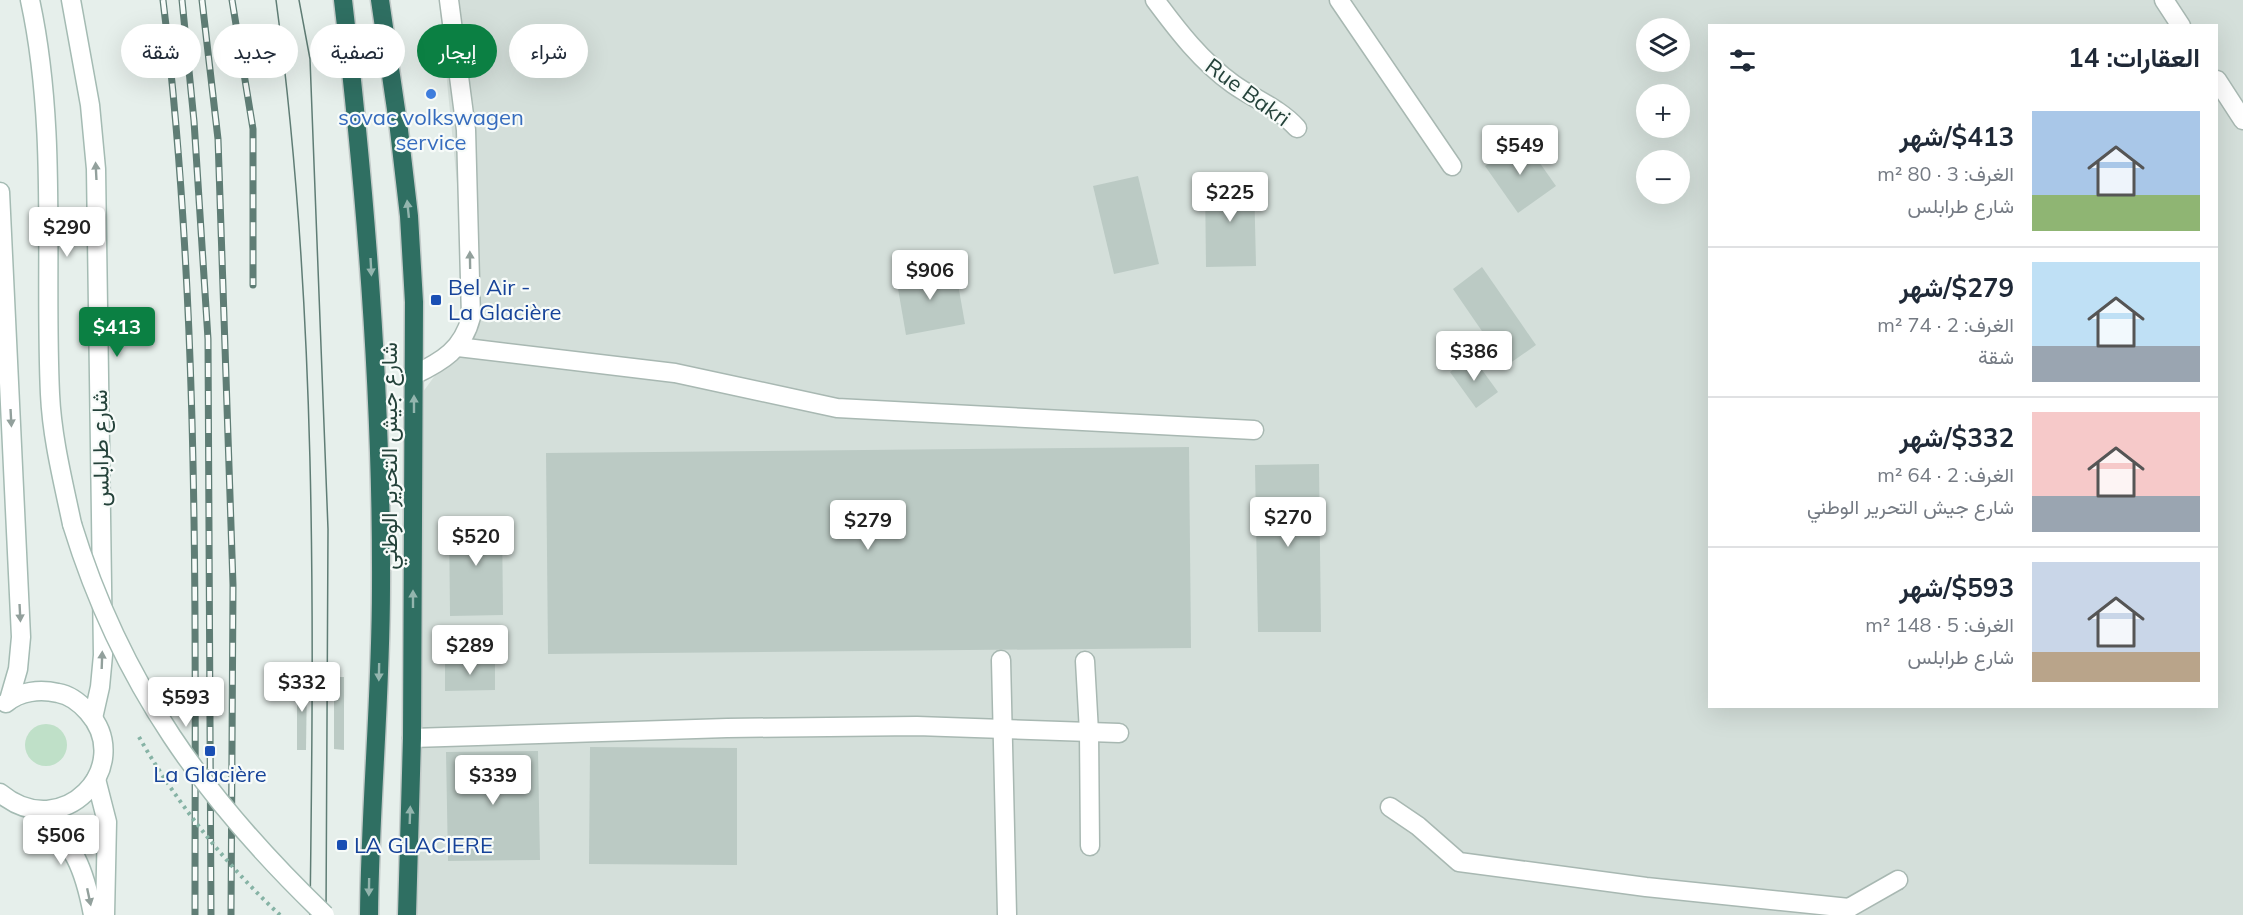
<!DOCTYPE html>
<html lang="ar">
<meta charset="utf-8">
<style>
:root{--surface:#fff;--page:#f2f2f3;--text:#1f2937;--muted:#747a83;--line:#e0e1e3;--accent:#0b8043}
body{margin:0;font-family:Mulish,Vazirmatn,sans-serif;background:var(--page);color:var(--text);direction:rtl;height:100vh;display:flex;flex-direction:column;font-size:22px;white-space:nowrap}
*{box-sizing:border-box;margin:0}
p{font-size:20px;color:var(--muted)}
.icon{flex:none;width:33px;height:33px;fill:none;stroke:currentColor;stroke-width:2;stroke-linecap:round;stroke-linejoin:round}
.map{position:relative;flex:1;overflow:hidden;direction:ltr}
.panel{position:absolute;left:1708px;top:24px;width:510px;height:684px;display:flex;flex-direction:column;background:var(--surface);border-radius:0px;box-shadow:0 6px 24px #0002;direction:rtl}
.panel>*{flex:none}
.banner{position:absolute;left:18px;top:24px;width:570px;height:54px;direction:rtl;display:flex;gap:12px}
.tools{position:absolute;left:1636px;top:18px;display:grid;gap:12px}
.tools a{display:grid;place-items:center;width:54px;height:54px;border-radius:50%;background:var(--surface);box-shadow:0 6px 24px #0002;font-size:30px}
.price{position:absolute;translate:-50% -51px;padding:0 14px;border-radius:6px;background:#fff;color:#222;font-size:20px;line-height:39px;filter:drop-shadow(0 2px 3px #0008)}
.price::after{content:'';position:absolute;left:50%;top:36px;width:18px;height:14px;margin-left:-9px;background:inherit;clip-path:polygon(0 0,100% 0,50% 100%)}
.price.current{background:var(--accent);color:#fff}
ul{padding:0;list-style:none}
li{display:flex;align-items:center;gap:18px;height:150px;padding:0 18px}
li+li{border-top:2px solid var(--line)}
li span{display:grid;place-items:center;flex:none;width:168px;height:120px;border-radius:0px;color:#555}
li>.icon{margin-inline-start:auto}
span .icon{width:72px;height:72px;fill:#fffc;stroke-width:1}
li b{font-size:26px}
h2{display:flex;justify-content:space-between;align-items:center;height:72px;padding:0 18px;font-size:26px}
.chip{padding:0 21px;border-radius:27px;background:var(--surface);box-shadow:0 6px 24px #0002;font-size:21px;line-height:54px}
.chip.current{background:var(--accent);color:#fff}
.map>svg:first-child{display:block}
.built{fill:#d4dfda;fill-rule:evenodd}
.green{fill:#bfe0c8}
.building{fill:#bbcac4}
.lines{fill:none;stroke-linecap:round;stroke-linejoin:round}
.lane-casing{stroke:#a8b8b2;stroke-width:21}
.secondary-casing{stroke:#a4bbb3;stroke-width:21}
.highway-casing{stroke:#c2cac8;stroke-width:21}
.lane{stroke:#fff;stroke-width:18}
.secondary{stroke:#fff;stroke-width:18}
.highway{stroke:#2f6f62;stroke-width:18}
.tram{stroke:#5f7d75;stroke-width:1.5}
.rail-casing{stroke:#5f7d75;stroke-width:7}
.rail{stroke:#f7fbf9;stroke-width:4.5;stroke-dasharray:14;stroke-linecap:butt}
.secondary-bridge-casing{stroke:#a4bbb3;stroke-width:21;stroke-linecap:butt}
.path-bridge{stroke:#86b3a5;stroke-width:4;stroke-dasharray:3 4.5;stroke-linecap:butt}
.secondary-bridge{stroke:#fff;stroke-width:18}
.oneway{fill:#92a09c}
.oneway2{fill:#93b5ae}
.shop-dot{fill:#3f7fe0;stroke:#f7fbf9;stroke-width:2}
.transit-dot{fill:#1a4fb4;stroke:#f7fbf9;stroke-width:2}
.labels{text-anchor:middle;dominant-baseline:central;stroke-width:4.5;stroke-linejoin:round;paint-order:stroke}
.street-label{font-size:22px;fill:#24423a;stroke:#f7fbf9}
.shop-label{font-size:22px;fill:#366cbe;stroke:#f7fbf9}
.transit-label{font-size:22px;fill:#164399;stroke:#f7fbf9;text-anchor:start}
</style>
<div class="map">
<svg width="2243" height="915" viewBox="0 0 2243 915">
<rect width="100%" height="100%" fill="#e6efeb"/>
<path class="built" d="M439,0H2243V915H415L412,407L471,326ZM1710,26H2217V706H1710ZM1647,28H1680V62H1647ZM1647,94H1680V128H1647ZM1647,160H1680V194H1647Z"/>
<circle class="green" cx="46" cy="745" r="21"/>
<g class="building">
<polygon points="1523,139 1556,186 1518,213 1485,166"/>
<polygon points="1138,176 1159,264 1114,274 1093,186"/>
<polygon points="1205,180 1254,180 1256,266 1206,267"/>
<polygon points="955,267 965,324 906,335 896,277"/>
<polygon points="1482,267 1536,345 1506,366 1453,289"/>
<polygon points="1472,356 1498,392 1476,408 1450,372"/>
<polygon points="1189,447 1191,648 548,654 546,453"/>
<polygon points="1319,464 1321,632 1258,632 1255,465"/>
<polygon points="502,518 503,615 450,616 449,519"/>
<polygon points="445,662 495,662 495,690 445,691"/>
<polygon points="334,677 344,677 344,750 334,749"/>
<polygon points="297,678 307,678 306,750 297,750"/>
<polygon points="590,747 737,748 737,865 589,864"/>
<polygon points="538,751 540,860 448,861 446,752"/>
</g>
<g class="lines">
<g class="lane-casing">
<g id="lane">
<path d="M1155,0C1178,31 1201,61 1233,84C1254,99 1279,108 1297,128"/>
<polyline points="1339,0 1452,166"/>
<polyline points="2164,0 2181,26"/>
<polyline points="2217,80 2243,120"/>
<polyline points="458,347 675,373 837,408 1254,430"/>
<path d="M414,375C443,361 463,349 471,317L466,130L449,0"/>
<polyline points="1001,660 1007,914"/>
<polyline points="1085,661 1089,732 1090,846"/>
<polyline points="412,738 727,728 917,726 1119,733"/>
<polyline points="1390,807 1418,826 1459,862 1646,887 1849,908"/>
<polyline points="1840,913 1898,880"/>
</g>
</g>
<g class="secondary-casing">
<g id="secondary">
<path d="M30,0C58,129 44,263 50,394C52,438 63,481 72,524"/>
<polyline points="71,0 90,105 96,169 103,655 100,687 93,718"/>
<polyline points="0,192 21,637 18,669 9,700"/>
<polyline points="96,779 107,822 105,915"/>
<path d="M0,793C63,845 136,766 88,712C80,703 70,695 58,693C40,689 20,691 6,703"/>
<path d="M40,811C74,847 84,866 93,915"/>
</g>
</g>
<g class="highway-casing">
<g id="highway">
<path d="M343,0C366,195 382,391 381,588C381,697 370,806 369,915"/>
<polyline points="380,0 399,130 409,216 414,302 412,738 407,915"/>
</g>
</g>
<use href="#lane" class="lane"/>
<use href="#secondary" class="secondary"/>
<use href="#highway" class="highway"/>
<g class="tram">
<path d="M276,0C317,303 314,610 310,915"/>
<polyline points="299,0 310,59 328,529 326,915"/>
</g>
<g class="rail-casing">
<g id="rail">
<path d="M163,0C200,303 195,610 195,915"/>
<polyline points="182,0 194,121 208,339 211,915"/>
<polyline points="202,0 218,139 233,585 231,915"/>
<polyline points="232,0 253,129 253,285"/>
</g>
</g>
<use href="#rail" class="rail"/>
<g class="secondary-bridge-casing">
<path id="secondary-bridge" d="M72,524C121,684 205,800 325,915"/>
</g>
<path class="path-bridge" d="M139,737C176,802 225,864 280,915"/>
<use href="#secondary-bridge" class="secondary-bridge"/>
</g>
<defs><path id="oneway-solid" d="M-6-.8H1V-3.2L6.5 0L1 3.2V.8H-6Z" transform="scale(1.5)"/></defs>
<g class="oneway">
<use href="#oneway-solid" transform="translate(96 171) rotate(-93)"/>
<use href="#oneway-solid" transform="translate(470 260) rotate(-91)"/>
<use href="#oneway-solid" transform="translate(11 418) rotate(87)"/>
<use href="#oneway-solid" transform="translate(20 613) rotate(87)"/>
<use href="#oneway-solid" transform="translate(102 660) rotate(-88)"/>
<use href="#oneway-solid" transform="translate(89 897) rotate(78)"/>
</g>
<g class="oneway2">
<use href="#oneway-solid" transform="translate(408 209) rotate(-96)"/>
<use href="#oneway-solid" transform="translate(371 267) rotate(87)"/>
<use href="#oneway-solid" transform="translate(414 404) rotate(-90)"/>
<use href="#oneway-solid" transform="translate(413 599) rotate(-90)"/>
<use href="#oneway-solid" transform="translate(379 672) rotate(91)"/>
<use href="#oneway-solid" transform="translate(410 815) rotate(-88)"/>
<use href="#oneway-solid" transform="translate(369 887) rotate(91)"/>
</g>
<circle class="shop-dot" cx="431" cy="94" r="6"/>
<g class="transit-dot">
<rect x="430" y="294" width="12" height="12" rx="3"/>
<rect x="204" y="745" width="12" height="12" rx="3"/>
<rect x="336" y="839" width="12" height="12" rx="3"/>
</g>
<g class="labels">
<g class="street-label">
<text transform="translate(1248 92) rotate(36)">Rue Bakri</text>
<text transform="translate(100 448) rotate(-91)">شارع طرابلس</text>
<text transform="translate(389 456) rotate(-90)">شارع جيش التحرير الوطني</text>
</g>
<g class="shop-label">
<text x="431" y="117">sovac volkswagen<tspan x="431" dy="25">service</tspan></text>
</g>
<g class="transit-label">
<text x="448" y="287">Bel Air -<tspan x="448" dy="25">La Glacière</tspan></text>
<text x="210" y="774" text-anchor="middle">La Glacière</text>
<text x="354" y="845">LA GLACIERE</text>
</g>
</g>
</svg>
<div class="tools">
<a><svg class="icon" aria-label="layers" viewBox="0 0 24 24"><path d="M12 4l9 5-9 5-9-5zM3 14l9 5 9-5"/></svg></a>
<a>+</a>
<a>−</a>
</div>
<b class="price" style="left:1520px;top:176px">$549</b>
<b class="price" style="left:1230px;top:223px">$225</b>
<b class="price" style="left:67px;top:258px">$290</b>
<b class="price" style="left:930px;top:301px">$906</b>
<b class="price current" style="left:117px;top:358px">$413</b>
<b class="price" style="left:1474px;top:382px">$386</b>
<b class="price" style="left:1288px;top:548px">$270</b>
<b class="price" style="left:868px;top:551px">$279</b>
<b class="price" style="left:476px;top:567px">$520</b>
<b class="price" style="left:470px;top:676px">$289</b>
<b class="price" style="left:302px;top:713px">$332</b>
<b class="price" style="left:186px;top:728px">$593</b>
<b class="price" style="left:493px;top:806px">$339</b>
<b class="price" style="left:61px;top:866px">$506</b>
<div class="banner">
<a class="chip">شراء</a>
<a class="chip current">إيجار</a>
<a class="chip">تصفية</a>
<a class="chip">جديد</a>
<a class="chip">شقة</a>
</div>
<section class="panel">
<h2>العقارات: 14<svg class="icon" aria-label="filters" viewBox="0 0 24 24"><path d="M4 7h16M4 17h16"/><circle cx="9" cy="7" r="2"/><circle cx="15" cy="17" r="2"/></svg></h2>
<ul>
<li><span style="background:linear-gradient(#a9c7e8 70%,#8fb573 0)"><svg class="icon" aria-label="home" viewBox="0 0 24 24"><path d="M3 11l9-7 9 7M6 9v11h12V9"/></svg></span><div><b>$413/شهر</b><p>الغرف: 3 · 80 m²</p><p>شارع طرابلس</p></div></li>
<li><span style="background:linear-gradient(#bfe0f5 70%,#9aa5b1 0)"><svg class="icon" aria-label="home" viewBox="0 0 24 24"><path d="M3 11l9-7 9 7M6 9v11h12V9"/></svg></span><div><b>$279/شهر</b><p>الغرف: 2 · 74 m²</p><p>شقة</p></div></li>
<li><span style="background:linear-gradient(#f6c9c9 70%,#9aa5b1 0)"><svg class="icon" aria-label="home" viewBox="0 0 24 24"><path d="M3 11l9-7 9 7M6 9v11h12V9"/></svg></span><div><b>$332/شهر</b><p>الغرف: 2 · 64 m²</p><p>شارع جيش التحرير الوطني</p></div></li>
<li><span style="background:linear-gradient(#c9d6e8 75%,#b9a48a 0)"><svg class="icon" aria-label="home" viewBox="0 0 24 24"><path d="M3 11l9-7 9 7M6 9v11h12V9"/></svg></span><div><b>$593/شهر</b><p>الغرف: 5 · 148 m²</p><p>شارع طرابلس</p></div></li>
</ul>
</section>
</div>
